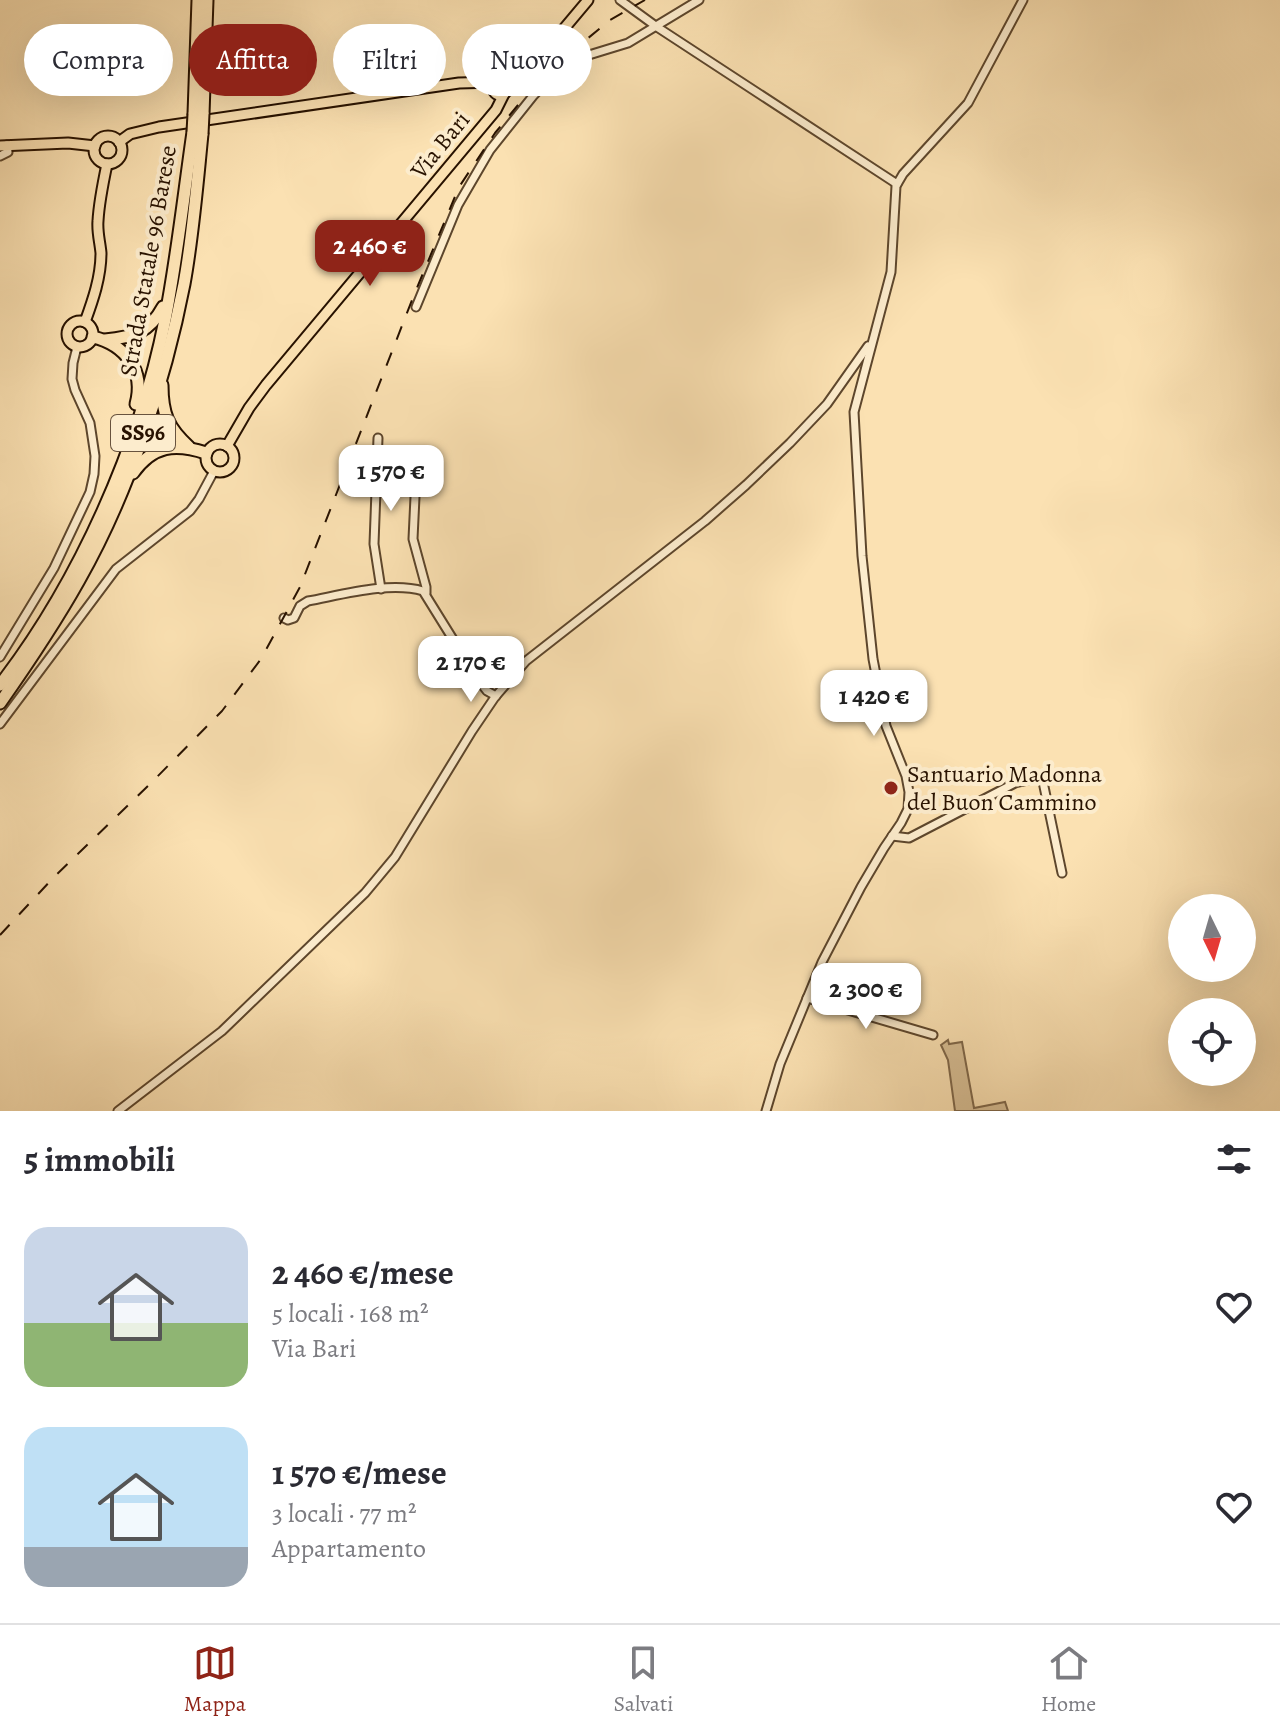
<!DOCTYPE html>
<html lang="it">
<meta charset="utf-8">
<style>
:root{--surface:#fff;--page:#f2f2f3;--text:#2b2b33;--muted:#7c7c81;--line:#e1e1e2;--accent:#8f2418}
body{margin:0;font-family:Alegreya,serif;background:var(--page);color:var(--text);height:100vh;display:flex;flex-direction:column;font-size:30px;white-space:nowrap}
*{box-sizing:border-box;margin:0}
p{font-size:26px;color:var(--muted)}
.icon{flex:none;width:44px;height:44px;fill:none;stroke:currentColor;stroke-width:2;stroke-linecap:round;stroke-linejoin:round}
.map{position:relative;height:1111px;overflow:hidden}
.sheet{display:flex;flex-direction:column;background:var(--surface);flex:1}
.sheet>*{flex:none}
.top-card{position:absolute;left:24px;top:24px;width:800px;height:72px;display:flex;gap:16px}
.needle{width:52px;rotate:175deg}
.controls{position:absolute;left:1168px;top:894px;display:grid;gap:16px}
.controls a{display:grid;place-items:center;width:88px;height:88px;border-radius:50%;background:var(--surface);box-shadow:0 8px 32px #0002;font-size:40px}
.price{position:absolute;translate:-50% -68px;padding:0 18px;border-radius:16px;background:#fff;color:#222;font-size:26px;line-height:52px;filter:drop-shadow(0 2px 4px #0008)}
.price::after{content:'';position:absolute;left:50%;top:48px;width:24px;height:18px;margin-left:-12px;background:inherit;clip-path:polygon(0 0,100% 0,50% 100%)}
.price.selected{background:var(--accent);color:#fff}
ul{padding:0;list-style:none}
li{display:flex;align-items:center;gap:24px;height:200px;padding:0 24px}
li span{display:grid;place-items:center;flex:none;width:224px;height:160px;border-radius:24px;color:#555}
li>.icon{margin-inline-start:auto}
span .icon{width:96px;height:96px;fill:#fffc;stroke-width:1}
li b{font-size:34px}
h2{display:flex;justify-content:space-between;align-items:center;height:96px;padding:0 24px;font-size:34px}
.chip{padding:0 28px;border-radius:36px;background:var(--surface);box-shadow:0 8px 32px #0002;font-size:28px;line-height:72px}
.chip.selected{background:var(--accent);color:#fff}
.dock{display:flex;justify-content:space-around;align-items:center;height:112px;border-top:2px solid var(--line);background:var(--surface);font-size:22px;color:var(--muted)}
.dock a{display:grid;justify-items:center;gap:4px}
.dock .selected{color:var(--accent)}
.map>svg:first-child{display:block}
.green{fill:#d7be94;stroke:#80684a;stroke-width:2}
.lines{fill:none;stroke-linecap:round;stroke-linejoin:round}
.minor-casing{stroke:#5d462c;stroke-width:11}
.major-casing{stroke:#281200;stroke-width:13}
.highway-casing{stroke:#281200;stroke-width:15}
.minor{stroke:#fceccd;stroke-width:7}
.major{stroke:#fbe1b2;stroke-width:9}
.highway{stroke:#fbe1b2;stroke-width:11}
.rail{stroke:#281200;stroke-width:2;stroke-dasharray:14 14;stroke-linecap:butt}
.highway-bridge-casing{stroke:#281200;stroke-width:15;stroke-linecap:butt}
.highway-bridge{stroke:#fbe1b2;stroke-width:11}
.poi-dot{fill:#8f2418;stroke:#fceccd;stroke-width:3}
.labels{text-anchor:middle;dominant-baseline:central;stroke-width:8;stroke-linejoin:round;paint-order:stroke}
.shield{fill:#fceccd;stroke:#68533e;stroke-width:2}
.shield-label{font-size:22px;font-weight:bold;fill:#281200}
.street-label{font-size:24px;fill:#281200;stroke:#fceccd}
.poi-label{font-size:24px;fill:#281200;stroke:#fceccd;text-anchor:start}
</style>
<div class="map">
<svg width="1280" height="1111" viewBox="0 0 1280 1111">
<rect width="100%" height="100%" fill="#fbe1b2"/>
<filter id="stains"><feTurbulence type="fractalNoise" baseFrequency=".0025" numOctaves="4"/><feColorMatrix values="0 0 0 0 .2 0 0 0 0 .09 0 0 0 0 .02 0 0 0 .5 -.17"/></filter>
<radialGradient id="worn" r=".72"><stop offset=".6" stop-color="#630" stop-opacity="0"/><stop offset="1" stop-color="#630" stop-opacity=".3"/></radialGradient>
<polygon class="green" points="948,1040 949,1044 962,1042 974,1108 1005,1102 1008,1111 955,1111 948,1060 941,1045"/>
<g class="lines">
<g class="minor-casing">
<g id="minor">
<polyline points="620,0 657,27 897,184"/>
<polyline points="0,156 8,152 7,145"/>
<polyline points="416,307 458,205 490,150 533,96 566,62 628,43 699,0"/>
<polyline points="378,438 374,544 381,589"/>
<polyline points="416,476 413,539 426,587 426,593"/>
<path d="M284,618L288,620L294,618L300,606L308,601C341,595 390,581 423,591L477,678L487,691L496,696"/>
<polyline points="0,657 54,568 90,492 94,474 95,456 90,423 75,390 72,379 73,363 77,347"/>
<polyline points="0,724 116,569 190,511 199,499 214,471"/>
<polyline points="892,836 909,838 1015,783 1042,777 1062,873"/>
<polyline points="807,998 933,1035"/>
<polyline points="118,1111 222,1031 365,893 395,857 472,731 495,697 526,661 705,521 746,485 790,443 827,404 868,346"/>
<polyline points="766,1111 780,1064 822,962 861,887 884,848 901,823 908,809 909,792 906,776 886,726 873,659 862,556 854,412 891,272 896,186 903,174 968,103 1023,0"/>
</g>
</g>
<g class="major-casing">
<g id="major">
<circle cx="500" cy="88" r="7"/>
<polyline points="498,81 544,48"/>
<polyline points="507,91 515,87 588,0"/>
<circle cx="108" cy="150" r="14"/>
<polyline points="119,142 130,134 159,127 459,83 496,82"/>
<polyline points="0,146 68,143 95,146"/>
<circle cx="80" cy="334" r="13"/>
<path d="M85,322C93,300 101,277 101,253C100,242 97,232 98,221C99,202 103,183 107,164"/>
<circle cx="220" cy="458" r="14"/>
<polyline points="227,446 249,408 266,385 496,110 504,94"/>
</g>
</g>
<g class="highway-casing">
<g id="highway">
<polyline points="194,114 198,0"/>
<polyline points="203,114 207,0"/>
<path d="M93,337C126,345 145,371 136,404"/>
<path d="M105,340C133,337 149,333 163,307"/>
<path d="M162,385C162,414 168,428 189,447"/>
<path d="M133,473C153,445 175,443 206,453"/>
<path d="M0,685C79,583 140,446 165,320C177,258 184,194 193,132"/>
<path d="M0,703C28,663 55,623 79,580C128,494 165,382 184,284C193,235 197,184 202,134"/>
</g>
</g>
<use href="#minor" class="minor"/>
<use href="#major" class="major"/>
<use href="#highway" class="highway"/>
<polyline class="rail" points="0,935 55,876 152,782 222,711 261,659 300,587 414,295 459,187 495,133 541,77 610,20 645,0"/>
<g class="highway-bridge-casing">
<g id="highway-bridge">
<polyline points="193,132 194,114"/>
<polyline points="202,134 203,114"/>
</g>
</g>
<use href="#highway-bridge" class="highway-bridge"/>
</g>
<circle class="poi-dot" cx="891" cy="788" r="8"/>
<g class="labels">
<rect class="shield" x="111" y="415" width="64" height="36" rx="6"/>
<g class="shield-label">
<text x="143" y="433">SS96</text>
</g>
<g class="street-label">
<text transform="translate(440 145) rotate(-51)">Via Bari</text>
<text transform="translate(148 261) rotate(-80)">Strada Statale 96 Barese</text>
</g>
<g class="poi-label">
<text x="907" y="774">Santuario Madonna<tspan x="907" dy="28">del Buon Cammino</tspan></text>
</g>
</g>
<rect width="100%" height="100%" filter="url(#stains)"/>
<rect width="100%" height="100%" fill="url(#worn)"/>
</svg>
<div class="controls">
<a><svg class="needle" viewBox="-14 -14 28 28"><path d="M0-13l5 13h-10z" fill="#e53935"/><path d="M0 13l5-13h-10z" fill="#7c7c81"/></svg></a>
<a><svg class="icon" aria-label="locate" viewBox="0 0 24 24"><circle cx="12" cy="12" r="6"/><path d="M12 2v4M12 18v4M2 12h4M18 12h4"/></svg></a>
</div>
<b class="price selected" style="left:370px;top:288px">2 460 €</b>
<b class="price" style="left:391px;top:513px">1 570 €</b>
<b class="price" style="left:471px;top:704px">2 170 €</b>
<b class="price" style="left:874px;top:738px">1 420 €</b>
<b class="price" style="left:866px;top:1031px">2 300 €</b>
<div class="top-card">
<a class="chip">Compra</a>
<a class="chip selected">Affitta</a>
<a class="chip">Filtri</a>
<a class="chip">Nuovo</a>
</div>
</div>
<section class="sheet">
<h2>5 immobili<svg class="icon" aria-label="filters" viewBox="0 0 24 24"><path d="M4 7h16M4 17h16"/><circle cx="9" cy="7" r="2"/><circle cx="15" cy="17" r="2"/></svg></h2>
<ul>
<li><span style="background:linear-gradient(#c9d6e8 60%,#8fb573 0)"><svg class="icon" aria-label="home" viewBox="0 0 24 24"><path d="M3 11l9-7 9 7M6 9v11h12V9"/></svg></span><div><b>2 460 €/mese</b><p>5 locali · 168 m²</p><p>Via Bari</p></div><svg class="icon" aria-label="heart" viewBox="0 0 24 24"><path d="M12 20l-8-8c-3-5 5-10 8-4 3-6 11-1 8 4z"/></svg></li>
<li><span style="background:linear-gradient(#bfe0f5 75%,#9aa5b1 0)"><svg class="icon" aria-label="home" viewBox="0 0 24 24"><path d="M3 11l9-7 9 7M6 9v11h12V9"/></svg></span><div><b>1 570 €/mese</b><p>3 locali · 77 m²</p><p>Appartamento</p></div><svg class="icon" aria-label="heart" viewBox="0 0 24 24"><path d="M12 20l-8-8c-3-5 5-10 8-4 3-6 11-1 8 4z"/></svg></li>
</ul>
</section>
<nav class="dock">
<a class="selected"><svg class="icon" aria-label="map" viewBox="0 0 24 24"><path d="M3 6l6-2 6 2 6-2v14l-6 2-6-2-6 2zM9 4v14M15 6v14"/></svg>Mappa</a>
<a><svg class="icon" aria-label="saved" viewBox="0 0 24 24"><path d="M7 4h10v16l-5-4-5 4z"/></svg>Salvati</a>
<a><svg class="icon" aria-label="home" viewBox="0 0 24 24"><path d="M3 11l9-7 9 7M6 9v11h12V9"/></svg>Home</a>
</nav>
